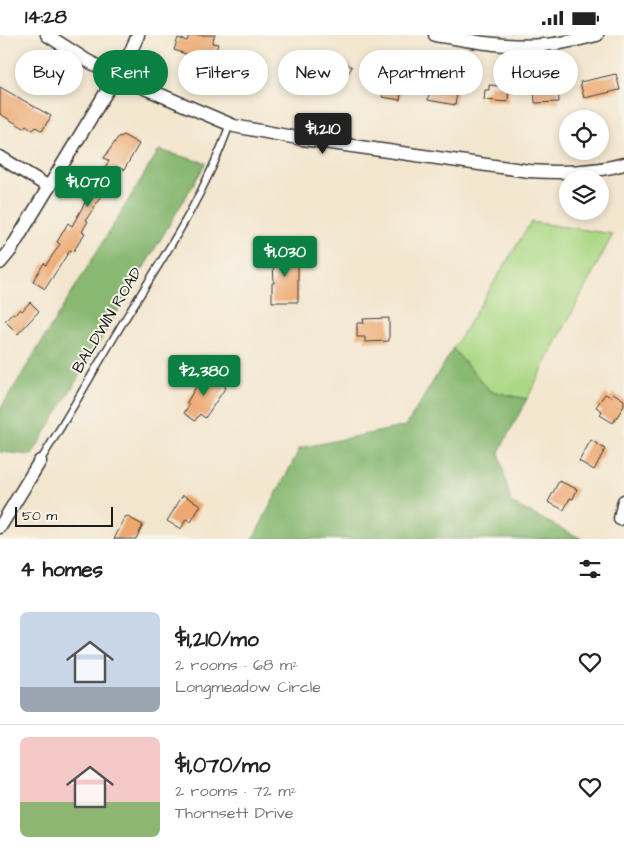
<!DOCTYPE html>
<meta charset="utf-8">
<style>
:root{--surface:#fff;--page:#f6f6f6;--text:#222;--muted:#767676;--line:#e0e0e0;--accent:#0b8043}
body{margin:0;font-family:"Architects Daughter",sans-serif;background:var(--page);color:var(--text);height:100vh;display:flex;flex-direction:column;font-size:19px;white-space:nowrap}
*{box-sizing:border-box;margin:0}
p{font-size:16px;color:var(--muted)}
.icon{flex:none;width:28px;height:28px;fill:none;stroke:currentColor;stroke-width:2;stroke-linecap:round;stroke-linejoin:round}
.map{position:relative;height:504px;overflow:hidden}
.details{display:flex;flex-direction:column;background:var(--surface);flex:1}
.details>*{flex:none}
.top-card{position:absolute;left:15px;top:15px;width:595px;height:45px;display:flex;gap:10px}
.controls{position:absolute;left:559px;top:75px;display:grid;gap:10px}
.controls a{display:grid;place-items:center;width:50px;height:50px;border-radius:50%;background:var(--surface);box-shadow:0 2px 8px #0003;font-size:25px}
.scale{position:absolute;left:15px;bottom:12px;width:98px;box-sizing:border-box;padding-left:5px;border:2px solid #1c1c1c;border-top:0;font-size:14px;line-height:18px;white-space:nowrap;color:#1c1c1c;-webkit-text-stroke:4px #f7f3e8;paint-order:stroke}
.price{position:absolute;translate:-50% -42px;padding:0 11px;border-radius:5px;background:var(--accent);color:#fff;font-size:16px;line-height:32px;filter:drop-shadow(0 1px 2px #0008)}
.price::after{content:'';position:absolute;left:50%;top:30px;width:15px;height:11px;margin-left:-8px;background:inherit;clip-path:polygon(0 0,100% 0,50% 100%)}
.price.selected{background:#222;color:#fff}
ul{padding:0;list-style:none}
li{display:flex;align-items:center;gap:15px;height:125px;padding:0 20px}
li+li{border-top:1px solid var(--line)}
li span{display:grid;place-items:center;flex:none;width:140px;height:100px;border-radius:8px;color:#555}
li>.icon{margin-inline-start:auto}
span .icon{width:60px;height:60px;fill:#fffc;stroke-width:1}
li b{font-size:21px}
h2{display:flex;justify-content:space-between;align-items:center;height:60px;padding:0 20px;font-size:21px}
.chip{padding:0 18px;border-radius:22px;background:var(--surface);box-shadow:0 2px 8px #0003;font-size:18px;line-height:45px}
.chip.selected{background:var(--accent);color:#fff}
.status{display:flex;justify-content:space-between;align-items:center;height:35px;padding:0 25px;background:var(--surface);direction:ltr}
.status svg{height:14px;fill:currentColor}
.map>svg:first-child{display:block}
.green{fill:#abd885;stroke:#647a50}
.forest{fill:#88b872;stroke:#526a47}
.building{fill:#eda770}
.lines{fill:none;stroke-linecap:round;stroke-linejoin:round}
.service-casing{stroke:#3c3a37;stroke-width:9}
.minor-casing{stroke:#3c3a37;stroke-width:15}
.service{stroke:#fff;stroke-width:6}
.minor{stroke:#fff;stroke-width:12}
.labels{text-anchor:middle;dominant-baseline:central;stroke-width:4;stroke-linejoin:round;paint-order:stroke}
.street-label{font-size:16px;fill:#1c1c1c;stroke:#f7f3e8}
</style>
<div class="status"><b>14:28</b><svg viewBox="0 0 49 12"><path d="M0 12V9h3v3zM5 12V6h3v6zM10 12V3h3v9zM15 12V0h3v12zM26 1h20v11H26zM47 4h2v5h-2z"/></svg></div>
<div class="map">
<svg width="624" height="504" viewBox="0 0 624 504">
<rect width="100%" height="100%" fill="#f7f3e8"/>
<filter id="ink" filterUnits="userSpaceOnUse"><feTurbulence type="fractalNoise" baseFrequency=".02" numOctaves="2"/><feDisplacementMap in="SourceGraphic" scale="10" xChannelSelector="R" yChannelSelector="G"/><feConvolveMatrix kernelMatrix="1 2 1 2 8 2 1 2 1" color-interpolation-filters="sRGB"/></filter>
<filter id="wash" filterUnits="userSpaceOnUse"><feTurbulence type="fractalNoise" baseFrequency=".0096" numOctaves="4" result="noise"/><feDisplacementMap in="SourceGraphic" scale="20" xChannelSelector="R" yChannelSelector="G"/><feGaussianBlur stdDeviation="1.12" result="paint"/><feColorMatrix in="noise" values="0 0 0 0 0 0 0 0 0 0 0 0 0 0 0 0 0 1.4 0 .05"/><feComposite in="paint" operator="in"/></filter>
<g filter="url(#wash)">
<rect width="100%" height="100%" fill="#f3e6cf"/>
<polygon class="green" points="531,187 613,199 527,364 490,356 453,314"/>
<g class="forest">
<polygon points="159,115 206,128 32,420 0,417 0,375"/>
<polygon points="453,314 490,356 527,364 499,417 511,468 582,504 253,504 300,413 406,391"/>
</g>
<g id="blocks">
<g class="building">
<polygon points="189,0 215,0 212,8 218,9 214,21 209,19 206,26 174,15 178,3 187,6"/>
<polygon points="337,23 352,32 342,48 327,38"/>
<polygon points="388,33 405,35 400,65 382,62 384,53 380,53 382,37 387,38"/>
<polygon points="616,39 620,55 584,63 580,47"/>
<polygon points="438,49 458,52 455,70 428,65 429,54 437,55"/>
<polygon points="489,50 509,52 508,67 484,65 485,55 489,55"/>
<polygon points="558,51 559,67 535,68 534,52"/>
<polygon points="0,52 51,81 42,96 36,92 33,95 26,90 24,93 0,79"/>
<polygon points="123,100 139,109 124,135 119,132 86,185 88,186 82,197 85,198 73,217 70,215 45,254 33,246 44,228 46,230 60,209 57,207 68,188 72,191 86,166 83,163 94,145 96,146 109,126 104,123 119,101 121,102"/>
<polygon points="276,213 291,213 291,227 298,227 298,267 272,267 272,248 274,248 273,227 276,227"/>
<polygon points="30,267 39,276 18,299 5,286 13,278 15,279 20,274 22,276"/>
<polygon points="389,283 389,306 365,307 365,302 357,302 357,288 364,288 363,284"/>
<polygon points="204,338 226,352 205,383 200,379 195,386 184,378 189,370 186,369"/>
<polygon points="613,358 624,365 624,371 613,388 600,380 602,376 596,372 605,359 611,362"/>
<polygon points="591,405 605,414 594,435 579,426"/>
<polygon points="559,446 577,454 573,464 570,463 564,475 548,467"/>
<polygon points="183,460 201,470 191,487 186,484 181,494 167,486"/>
<polygon points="126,481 143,490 136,504 114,504"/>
</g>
</g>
</g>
<g filter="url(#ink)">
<use href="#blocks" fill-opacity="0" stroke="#3c3a37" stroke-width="1"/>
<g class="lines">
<g class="service-casing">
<path id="service" d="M40,426C71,377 99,326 130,276C169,214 205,159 230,89"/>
</g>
<g class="minor-casing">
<g id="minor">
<path d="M47,0L86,25L116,41L234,91L303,104L529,136C561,138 593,138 624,129"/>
<path d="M435,0C471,6 507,13 544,10C562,9 580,4 597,0"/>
<polyline points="0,122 49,152"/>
<polyline points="0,228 10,216 130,18 138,0"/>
<polyline points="620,484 624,466"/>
<polyline points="0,492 40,426"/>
</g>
</g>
<use href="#service" class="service"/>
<use href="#minor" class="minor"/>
</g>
</g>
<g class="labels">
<g class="street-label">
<text transform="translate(107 285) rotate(-59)">BALDWIN ROAD</text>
</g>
</g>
</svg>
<div class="controls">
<a><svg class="icon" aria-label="locate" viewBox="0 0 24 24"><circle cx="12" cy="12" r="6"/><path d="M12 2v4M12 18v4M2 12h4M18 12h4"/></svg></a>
<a><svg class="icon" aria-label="layers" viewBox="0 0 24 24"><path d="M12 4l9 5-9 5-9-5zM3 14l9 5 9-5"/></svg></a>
</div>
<div class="scale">50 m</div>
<b class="price selected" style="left:323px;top:120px">$1,210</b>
<b class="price" style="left:88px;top:173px">$1,070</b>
<b class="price" style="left:285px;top:243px">$1,030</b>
<b class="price" style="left:204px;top:362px">$2,380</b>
<div class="top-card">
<a class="chip">Buy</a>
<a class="chip selected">Rent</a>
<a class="chip">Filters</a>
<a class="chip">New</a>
<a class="chip">Apartment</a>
<a class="chip">House</a>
</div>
</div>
<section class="details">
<h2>4 homes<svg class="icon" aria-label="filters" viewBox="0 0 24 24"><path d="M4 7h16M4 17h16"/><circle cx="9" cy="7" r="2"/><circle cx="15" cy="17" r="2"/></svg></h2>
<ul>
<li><span style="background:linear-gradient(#c9d6e8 75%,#9aa5b1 0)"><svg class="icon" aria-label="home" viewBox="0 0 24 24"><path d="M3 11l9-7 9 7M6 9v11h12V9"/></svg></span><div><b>$1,210/mo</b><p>2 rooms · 68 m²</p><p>Longmeadow Circle</p></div><svg class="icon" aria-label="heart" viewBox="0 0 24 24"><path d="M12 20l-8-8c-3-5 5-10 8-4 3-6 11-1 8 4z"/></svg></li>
<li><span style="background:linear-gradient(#f6c9c9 65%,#8fb573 0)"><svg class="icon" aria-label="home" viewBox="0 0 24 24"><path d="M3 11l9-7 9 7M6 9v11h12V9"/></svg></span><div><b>$1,070/mo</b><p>2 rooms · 72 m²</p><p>Thornsett Drive</p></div><svg class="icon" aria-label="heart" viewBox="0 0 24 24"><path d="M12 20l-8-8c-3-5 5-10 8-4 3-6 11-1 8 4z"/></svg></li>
</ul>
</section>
